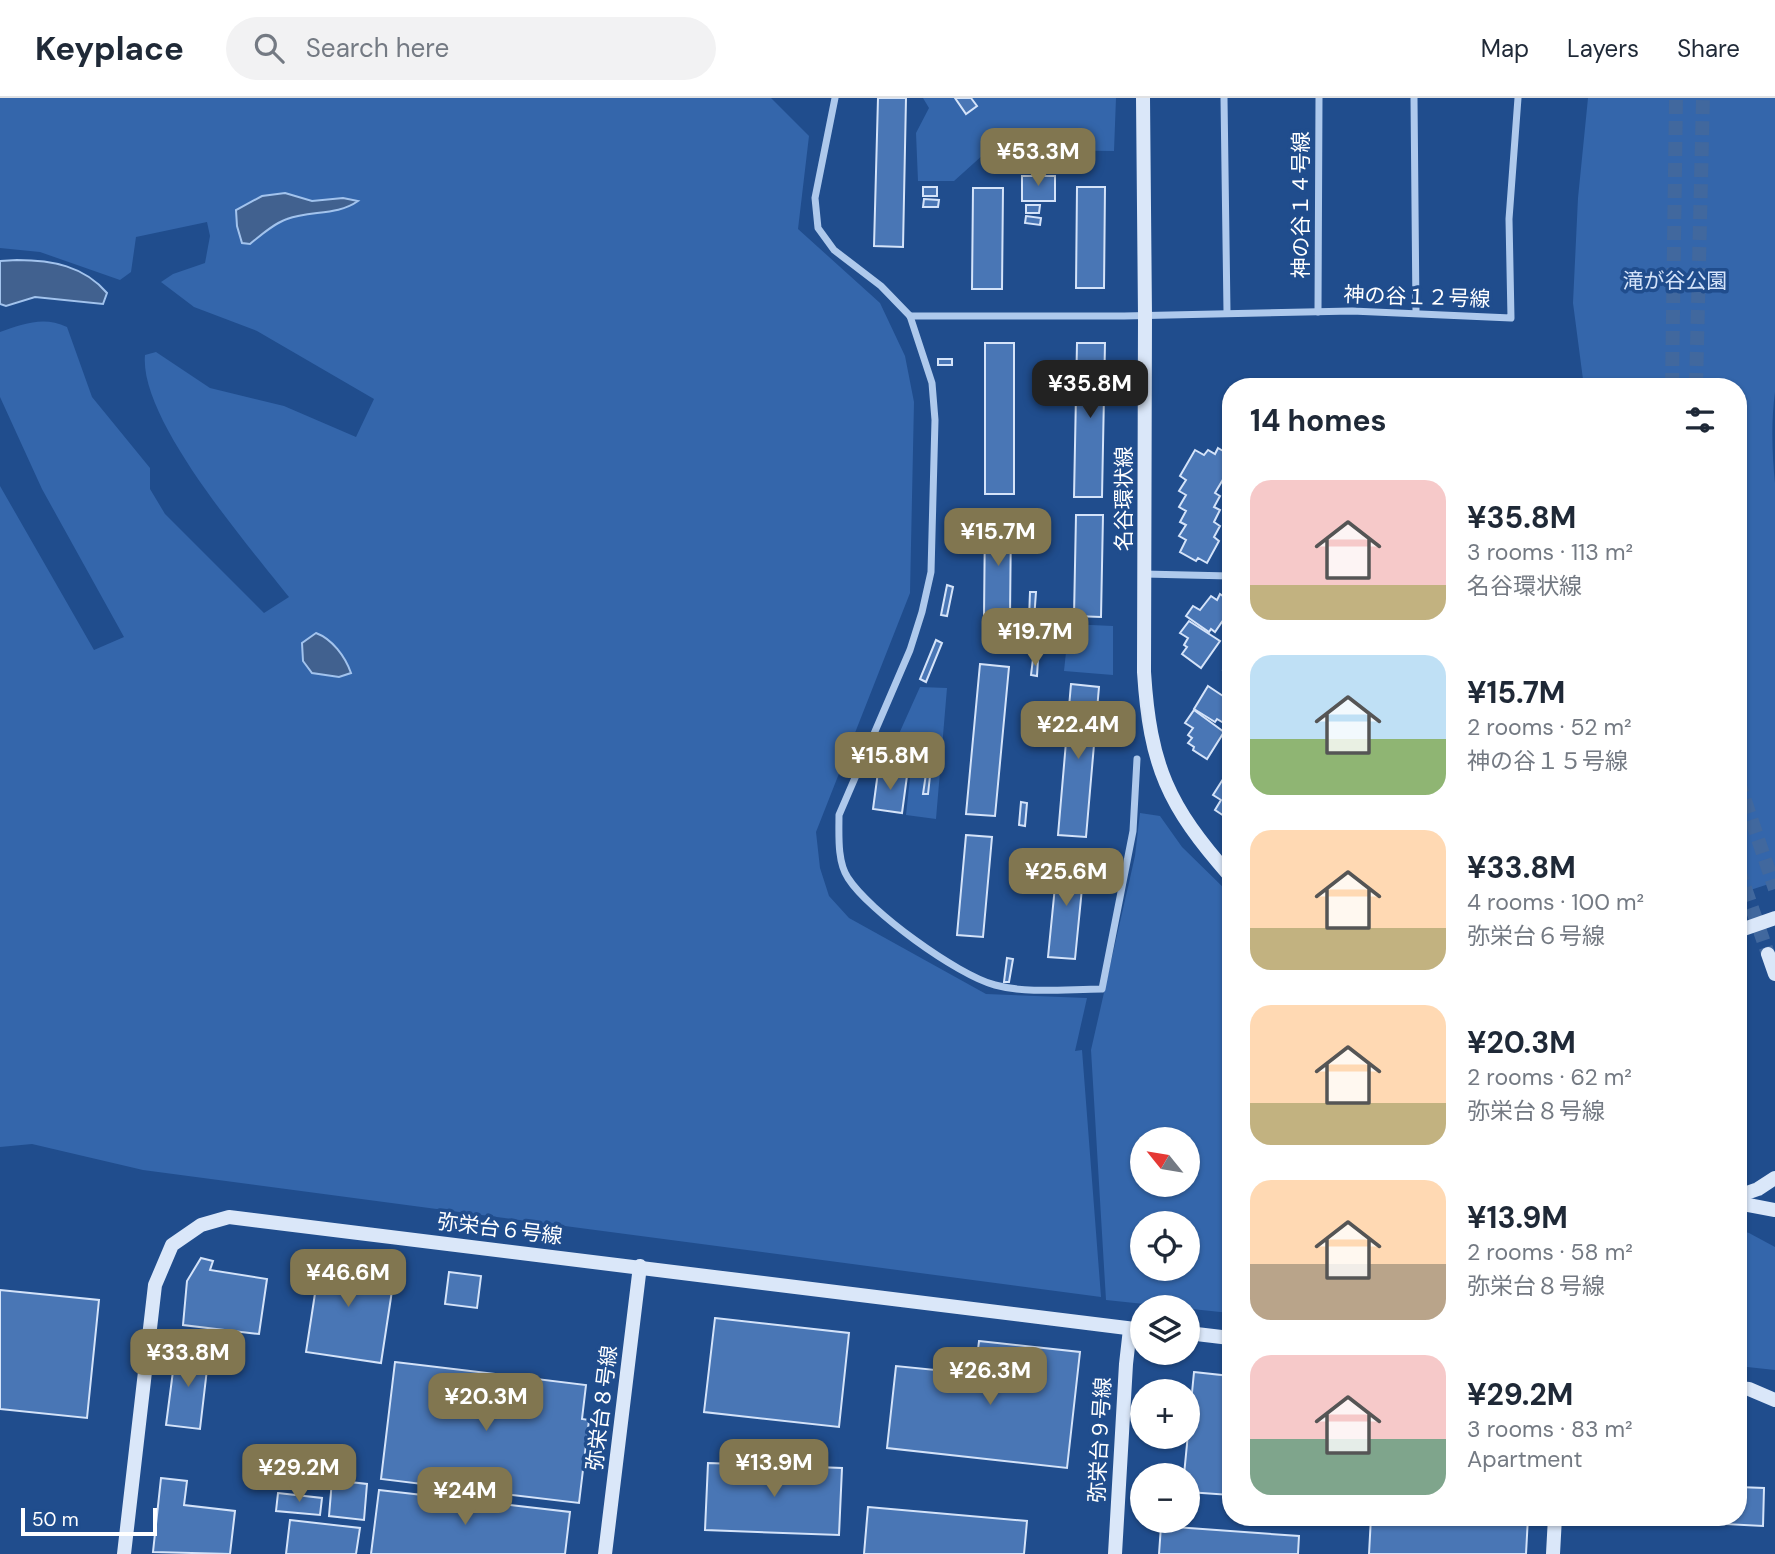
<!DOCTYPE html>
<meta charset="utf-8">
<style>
:root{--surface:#fff;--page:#f2f2f3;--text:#1f2937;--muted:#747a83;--line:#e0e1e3;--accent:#817650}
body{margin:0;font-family:"DM Sans","Noto Sans JP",sans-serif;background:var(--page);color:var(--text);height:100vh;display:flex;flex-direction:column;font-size:26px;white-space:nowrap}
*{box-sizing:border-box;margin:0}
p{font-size:23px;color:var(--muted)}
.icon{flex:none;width:38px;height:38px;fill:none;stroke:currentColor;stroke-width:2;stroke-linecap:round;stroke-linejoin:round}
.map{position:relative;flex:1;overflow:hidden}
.sheet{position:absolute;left:1222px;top:280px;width:525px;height:1148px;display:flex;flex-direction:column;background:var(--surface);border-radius:28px;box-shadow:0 2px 5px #0004}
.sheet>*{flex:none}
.needle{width:46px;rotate:300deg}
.tools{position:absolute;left:1130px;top:1029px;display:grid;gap:14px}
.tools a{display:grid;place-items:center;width:70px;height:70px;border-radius:50%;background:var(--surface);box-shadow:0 2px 5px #0004;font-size:35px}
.scale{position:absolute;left:21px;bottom:18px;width:136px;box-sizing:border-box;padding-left:7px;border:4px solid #fff;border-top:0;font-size:19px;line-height:24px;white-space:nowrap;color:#fff;-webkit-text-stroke:5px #204d8d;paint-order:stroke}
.price{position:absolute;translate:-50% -60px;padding:0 16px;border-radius:14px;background:var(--accent);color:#fff;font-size:23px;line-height:46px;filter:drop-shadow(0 2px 4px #0008)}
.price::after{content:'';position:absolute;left:50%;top:42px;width:21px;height:16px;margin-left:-10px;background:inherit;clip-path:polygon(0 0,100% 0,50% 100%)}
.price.selected{background:#222;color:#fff}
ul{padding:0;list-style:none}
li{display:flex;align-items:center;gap:21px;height:175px;padding:0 28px}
li span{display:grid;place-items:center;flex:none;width:196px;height:140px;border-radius:21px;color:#555}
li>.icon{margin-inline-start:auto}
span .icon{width:84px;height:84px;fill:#fffc;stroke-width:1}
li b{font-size:30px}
h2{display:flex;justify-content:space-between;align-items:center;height:84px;padding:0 28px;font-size:30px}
header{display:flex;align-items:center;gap:42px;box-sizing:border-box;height:98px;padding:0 35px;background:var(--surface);border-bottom:2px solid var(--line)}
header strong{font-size:33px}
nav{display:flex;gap:38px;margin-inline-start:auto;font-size:24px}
.search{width:490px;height:63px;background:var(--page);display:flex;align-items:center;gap:18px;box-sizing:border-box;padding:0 24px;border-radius:38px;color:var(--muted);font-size:26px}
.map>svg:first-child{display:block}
.green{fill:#3466ab;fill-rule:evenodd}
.water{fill:#41618f;stroke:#a2c3ed;stroke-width:2}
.building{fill:#4976b5;stroke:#d4e3f9;stroke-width:2}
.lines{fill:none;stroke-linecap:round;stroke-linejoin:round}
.secondary-tunnel{stroke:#41689e;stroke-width:14;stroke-dasharray:14 7;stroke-linecap:butt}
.street{stroke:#aec9ec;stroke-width:7}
.secondary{stroke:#dae7f9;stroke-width:14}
.labels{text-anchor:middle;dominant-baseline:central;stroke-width:7;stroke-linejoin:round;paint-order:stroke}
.street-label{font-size:21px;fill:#fff;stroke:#204d8d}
.park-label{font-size:21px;fill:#d4e3f9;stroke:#204d8d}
</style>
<header>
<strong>Keyplace</strong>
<div class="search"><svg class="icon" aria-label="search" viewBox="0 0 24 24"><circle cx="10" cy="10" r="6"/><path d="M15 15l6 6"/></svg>Search here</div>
<nav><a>Map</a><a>Layers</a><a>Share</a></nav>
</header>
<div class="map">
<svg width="1775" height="1456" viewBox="0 0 1775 1456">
<rect width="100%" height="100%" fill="#204d8d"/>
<g class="green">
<path d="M0,0H771L809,38L798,131L880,205L905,258L914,304L910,495L816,734L820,770L829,798L849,820L986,896L1087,900L1075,953L1082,952L1101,1199L143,1072L32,1046L0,1049V388L94,552L124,539L42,391L0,299V234C24,226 43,218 67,229L92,299L150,370V391L165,416L264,515L289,499C249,448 139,322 145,257L156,254L210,290L284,308L356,339L374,301L257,233L194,209L161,184L173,176L205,165L210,138L207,124L136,139L131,174L120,182L40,154L0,150ZM285,95L312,103L343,100L316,115L288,120L268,131L250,146Z"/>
<polygon points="923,0 1116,0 1114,53 1019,52 994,47 954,83 918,83 916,35 929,10"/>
<path d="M1588,0H1775V294C1771,324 1772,355 1775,385V784L1738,796V289H1584L1573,205L1578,100Z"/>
<polygon points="1069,526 1113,528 1113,577 1064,573"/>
<polygon points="920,589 947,590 936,721 906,717 911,671 885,667"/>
<path d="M1140,715L1160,718L1182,749L1230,796V1215L1106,1202L1091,952L1135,758ZM1143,1041H1188V1087H1143ZM1143,1125H1188V1171H1143Z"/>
<polygon points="1738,1132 1749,1135 1775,1149 1775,1272 1738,1268"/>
</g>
<g class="water">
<path d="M285,95L312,103L343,100L358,103C337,118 310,112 287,121C273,126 261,137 250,146L242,145L237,128L236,112L262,98Z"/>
<path d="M17,162C52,162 84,168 107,195L103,206L35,199L6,208L0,206V163Z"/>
<path d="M316,535C332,541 345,558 351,575L339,579L312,575L303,563L302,545Z"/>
</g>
<g class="building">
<polygon points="878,0 906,0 903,149 874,148"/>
<polygon points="955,0 971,0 977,8 966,16"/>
<rect x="1022" y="78" width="33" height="25"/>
<rect x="923" y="89" width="14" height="9"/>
<polygon points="1077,89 1105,89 1104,190 1076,190"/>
<polygon points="973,90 1003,90 1002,191 972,191"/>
<polygon points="924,101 939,102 938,109 923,109"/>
<polygon points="1026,107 1040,107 1039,115 1026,115"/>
<polygon points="1026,118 1041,120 1040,127 1025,125"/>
<rect x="985" y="245" width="29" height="151"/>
<polygon points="1077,245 1105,245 1102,399 1074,399"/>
<rect x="938" y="261" width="14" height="6"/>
<polygon points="1218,350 1230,357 1230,374 1228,373 1215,395 1220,398 1214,409 1220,412 1214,424 1220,428 1214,439 1219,443 1207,465 1198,460 1196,463 1180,454 1186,442 1179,438 1186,427 1180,424 1186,413 1179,409 1186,397 1179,393 1186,382 1180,378 1195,352 1204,357 1208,352 1215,356"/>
<polygon points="1076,417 1103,417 1101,519 1074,518"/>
<polygon points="985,419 1011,419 1010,520 984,520"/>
<polygon points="947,487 953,489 947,518 941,517"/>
<polygon points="1030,494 1036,494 1034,522 1029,522"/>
<polygon points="1220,496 1230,503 1230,512 1215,534 1211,531 1209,534 1186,518 1193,508 1200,512 1211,498 1217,502"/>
<polygon points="1189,523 1220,543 1201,570 1182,556 1187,549 1184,547 1188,540 1180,535"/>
<polygon points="936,542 942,545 926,584 920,581"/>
<polygon points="1230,560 1230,577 1223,572"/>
<polygon points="1033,561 1038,561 1037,578 1031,577"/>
<polygon points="980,566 1009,569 995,718 966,716"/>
<polygon points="1071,586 1099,589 1086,739 1058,737"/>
<polygon points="1208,588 1226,600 1225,602 1230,605 1230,622 1227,627 1217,621 1215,624 1194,611"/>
<polygon points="1194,612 1224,634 1207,661 1193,652 1194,649 1188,645 1192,640 1188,637 1193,630 1185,625"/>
<polygon points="927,669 931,669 928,696 923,696"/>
<polygon points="878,674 907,678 902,715 873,711"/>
<polygon points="1225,678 1230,681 1230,722 1215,712 1221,702 1213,697"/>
<polygon points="1021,704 1027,705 1025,728 1019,727"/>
<polygon points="966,737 992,739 983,839 957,837"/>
<polygon points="1058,758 1085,760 1075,861 1048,859"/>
<polygon points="1007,860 1013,861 1009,884 1004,884"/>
<polygon points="302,1159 395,1173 381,1265 306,1254 316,1189 299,1187"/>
<polygon points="201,1160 213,1163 210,1172 267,1181 259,1236 183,1227 187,1183"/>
<polygon points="449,1174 481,1178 477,1210 445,1206"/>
<polygon points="0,1192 99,1202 87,1320 0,1311"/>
<polygon points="715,1220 849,1235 839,1329 704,1314"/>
<polygon points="979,1243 1080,1254 1067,1370 887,1350 896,1268 975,1276"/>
<polygon points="176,1250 209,1254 200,1331 166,1327"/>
<polygon points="395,1264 586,1287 582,1321 589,1322 579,1405 381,1381"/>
<polygon points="1194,1274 1230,1278 1230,1397 1188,1394 1188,1377 1184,1377"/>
<polygon points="708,1365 842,1370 839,1437 705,1432"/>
<polygon points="161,1380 187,1383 184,1407 235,1413 230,1456 153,1454"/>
<polygon points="332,1382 367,1386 364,1422 329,1418"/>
<polygon points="1738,1389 1764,1390 1763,1428 1589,1419 1738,1419"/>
<polygon points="379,1392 570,1414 565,1456 371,1456"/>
<polygon points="278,1395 322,1400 320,1417 276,1413"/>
<polygon points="868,1409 1027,1423 1024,1456 864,1456"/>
<polygon points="1371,1419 1528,1419 1526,1456 1369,1456"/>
<polygon points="290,1422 360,1430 356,1456 286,1456"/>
<polygon points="1161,1428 1299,1438 1298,1456 1159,1456"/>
</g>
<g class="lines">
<g class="secondary-tunnel">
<polyline points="1672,289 1676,0"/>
<polyline points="1696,289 1703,0"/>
<polyline points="1738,682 1775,791"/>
<polyline points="1738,770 1768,856"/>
</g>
<g class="street">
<path d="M835,0L815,100L818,130L834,152L881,188L910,218L932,285L935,322L931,474L922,514L910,552L839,717C839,736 837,764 848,780C869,813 957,877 995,887C1028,896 1068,891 1102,891L1133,733L1137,661"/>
<polyline points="1224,0 1227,214"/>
<polyline points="1414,0 1416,215"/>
<polyline points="1318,214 1319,0"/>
<polyline points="910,218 1124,218 1352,213 1511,220 1509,121 1518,0"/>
<polyline points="1144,476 1230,478"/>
</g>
<g class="secondary">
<path d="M1143,0L1145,218L1144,574C1150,668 1168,708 1230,778"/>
<polyline points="1738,833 1775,820"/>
<polyline points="1768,856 1775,876"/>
<polyline points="1738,1098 1758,1091 1775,1080"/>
<polyline points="1738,1105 1775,1112"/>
<polyline points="1188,1235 1230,1240"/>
<polyline points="1738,1290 1749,1291 1775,1302"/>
<polyline points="124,1456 155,1187 172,1147 201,1127 229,1119 1143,1232"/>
<polyline points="605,1456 640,1168"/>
<polyline points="1115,1456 1126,1266 1130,1231"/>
<polyline points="1553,1456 1555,1419"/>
</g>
</g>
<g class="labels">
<g class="street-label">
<text transform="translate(1301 107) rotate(-90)">神の谷１４号線</text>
<text transform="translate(1417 199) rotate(2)">神の谷１２号線</text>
<text transform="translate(1124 401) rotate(-90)">名谷環状線</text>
<text transform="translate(500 1131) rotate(7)">弥栄台６号線</text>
<text transform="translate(602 1310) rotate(-83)">弥栄台８号線</text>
<text transform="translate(1100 1342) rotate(-87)">弥栄台９号線</text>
</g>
<g class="park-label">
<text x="1675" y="183">滝が谷公園</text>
</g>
</g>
</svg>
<div class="tools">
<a><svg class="needle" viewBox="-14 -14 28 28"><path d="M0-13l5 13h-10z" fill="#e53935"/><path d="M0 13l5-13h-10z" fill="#747a83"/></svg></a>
<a><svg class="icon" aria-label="locate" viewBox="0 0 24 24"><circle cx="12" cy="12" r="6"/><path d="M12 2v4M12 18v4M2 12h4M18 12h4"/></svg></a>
<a><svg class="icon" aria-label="layers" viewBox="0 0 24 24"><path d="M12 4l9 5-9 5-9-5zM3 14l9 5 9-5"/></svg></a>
<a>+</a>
<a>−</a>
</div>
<div class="scale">50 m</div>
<b class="price" style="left:1038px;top:90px">¥53.3M</b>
<b class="price selected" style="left:1090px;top:322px">¥35.8M</b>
<b class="price" style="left:998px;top:470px">¥15.7M</b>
<b class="price" style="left:1035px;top:570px">¥19.7M</b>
<b class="price" style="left:1078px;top:663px">¥22.4M</b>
<b class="price" style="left:890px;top:694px">¥15.8M</b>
<b class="price" style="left:1066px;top:810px">¥25.6M</b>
<b class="price" style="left:348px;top:1211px">¥46.6M</b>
<b class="price" style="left:188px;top:1291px">¥33.8M</b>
<b class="price" style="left:990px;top:1309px">¥26.3M</b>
<b class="price" style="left:486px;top:1335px">¥20.3M</b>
<b class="price" style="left:774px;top:1401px">¥13.9M</b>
<b class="price" style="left:299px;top:1406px">¥29.2M</b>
<b class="price" style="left:465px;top:1429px">¥24M</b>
<section class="sheet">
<h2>14 homes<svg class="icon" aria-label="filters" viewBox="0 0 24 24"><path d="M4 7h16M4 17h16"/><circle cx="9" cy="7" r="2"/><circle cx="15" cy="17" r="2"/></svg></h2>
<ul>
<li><span style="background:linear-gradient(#f6c9c9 75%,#c2b280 0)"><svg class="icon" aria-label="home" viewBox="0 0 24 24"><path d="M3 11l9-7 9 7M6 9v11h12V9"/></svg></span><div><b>¥35.8M</b><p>3 rooms · 113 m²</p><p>名谷環状線</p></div></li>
<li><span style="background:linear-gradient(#bfe0f5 60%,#8fb573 0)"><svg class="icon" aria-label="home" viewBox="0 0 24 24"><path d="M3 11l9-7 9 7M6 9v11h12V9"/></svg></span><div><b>¥15.7M</b><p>2 rooms · 52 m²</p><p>神の谷１５号線</p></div></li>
<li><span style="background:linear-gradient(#ffd9b3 70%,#c2b280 0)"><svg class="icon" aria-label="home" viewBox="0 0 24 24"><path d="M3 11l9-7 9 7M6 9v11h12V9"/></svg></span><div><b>¥33.8M</b><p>4 rooms · 100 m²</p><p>弥栄台６号線</p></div></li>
<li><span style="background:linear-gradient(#ffd9b3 70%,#c2b280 0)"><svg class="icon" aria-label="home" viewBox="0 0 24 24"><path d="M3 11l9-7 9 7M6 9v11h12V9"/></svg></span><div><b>¥20.3M</b><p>2 rooms · 62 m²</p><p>弥栄台８号線</p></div></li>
<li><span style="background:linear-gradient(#ffd9b3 60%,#b9a48a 0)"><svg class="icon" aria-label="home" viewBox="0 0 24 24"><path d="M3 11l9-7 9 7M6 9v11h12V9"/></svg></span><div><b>¥13.9M</b><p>2 rooms · 58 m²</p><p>弥栄台８号線</p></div></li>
<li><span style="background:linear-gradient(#f6c9c9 60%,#7fa58c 0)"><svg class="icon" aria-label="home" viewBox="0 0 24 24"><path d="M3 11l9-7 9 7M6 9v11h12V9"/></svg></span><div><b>¥29.2M</b><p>3 rooms · 83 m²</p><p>Apartment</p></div></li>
</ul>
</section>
</div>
